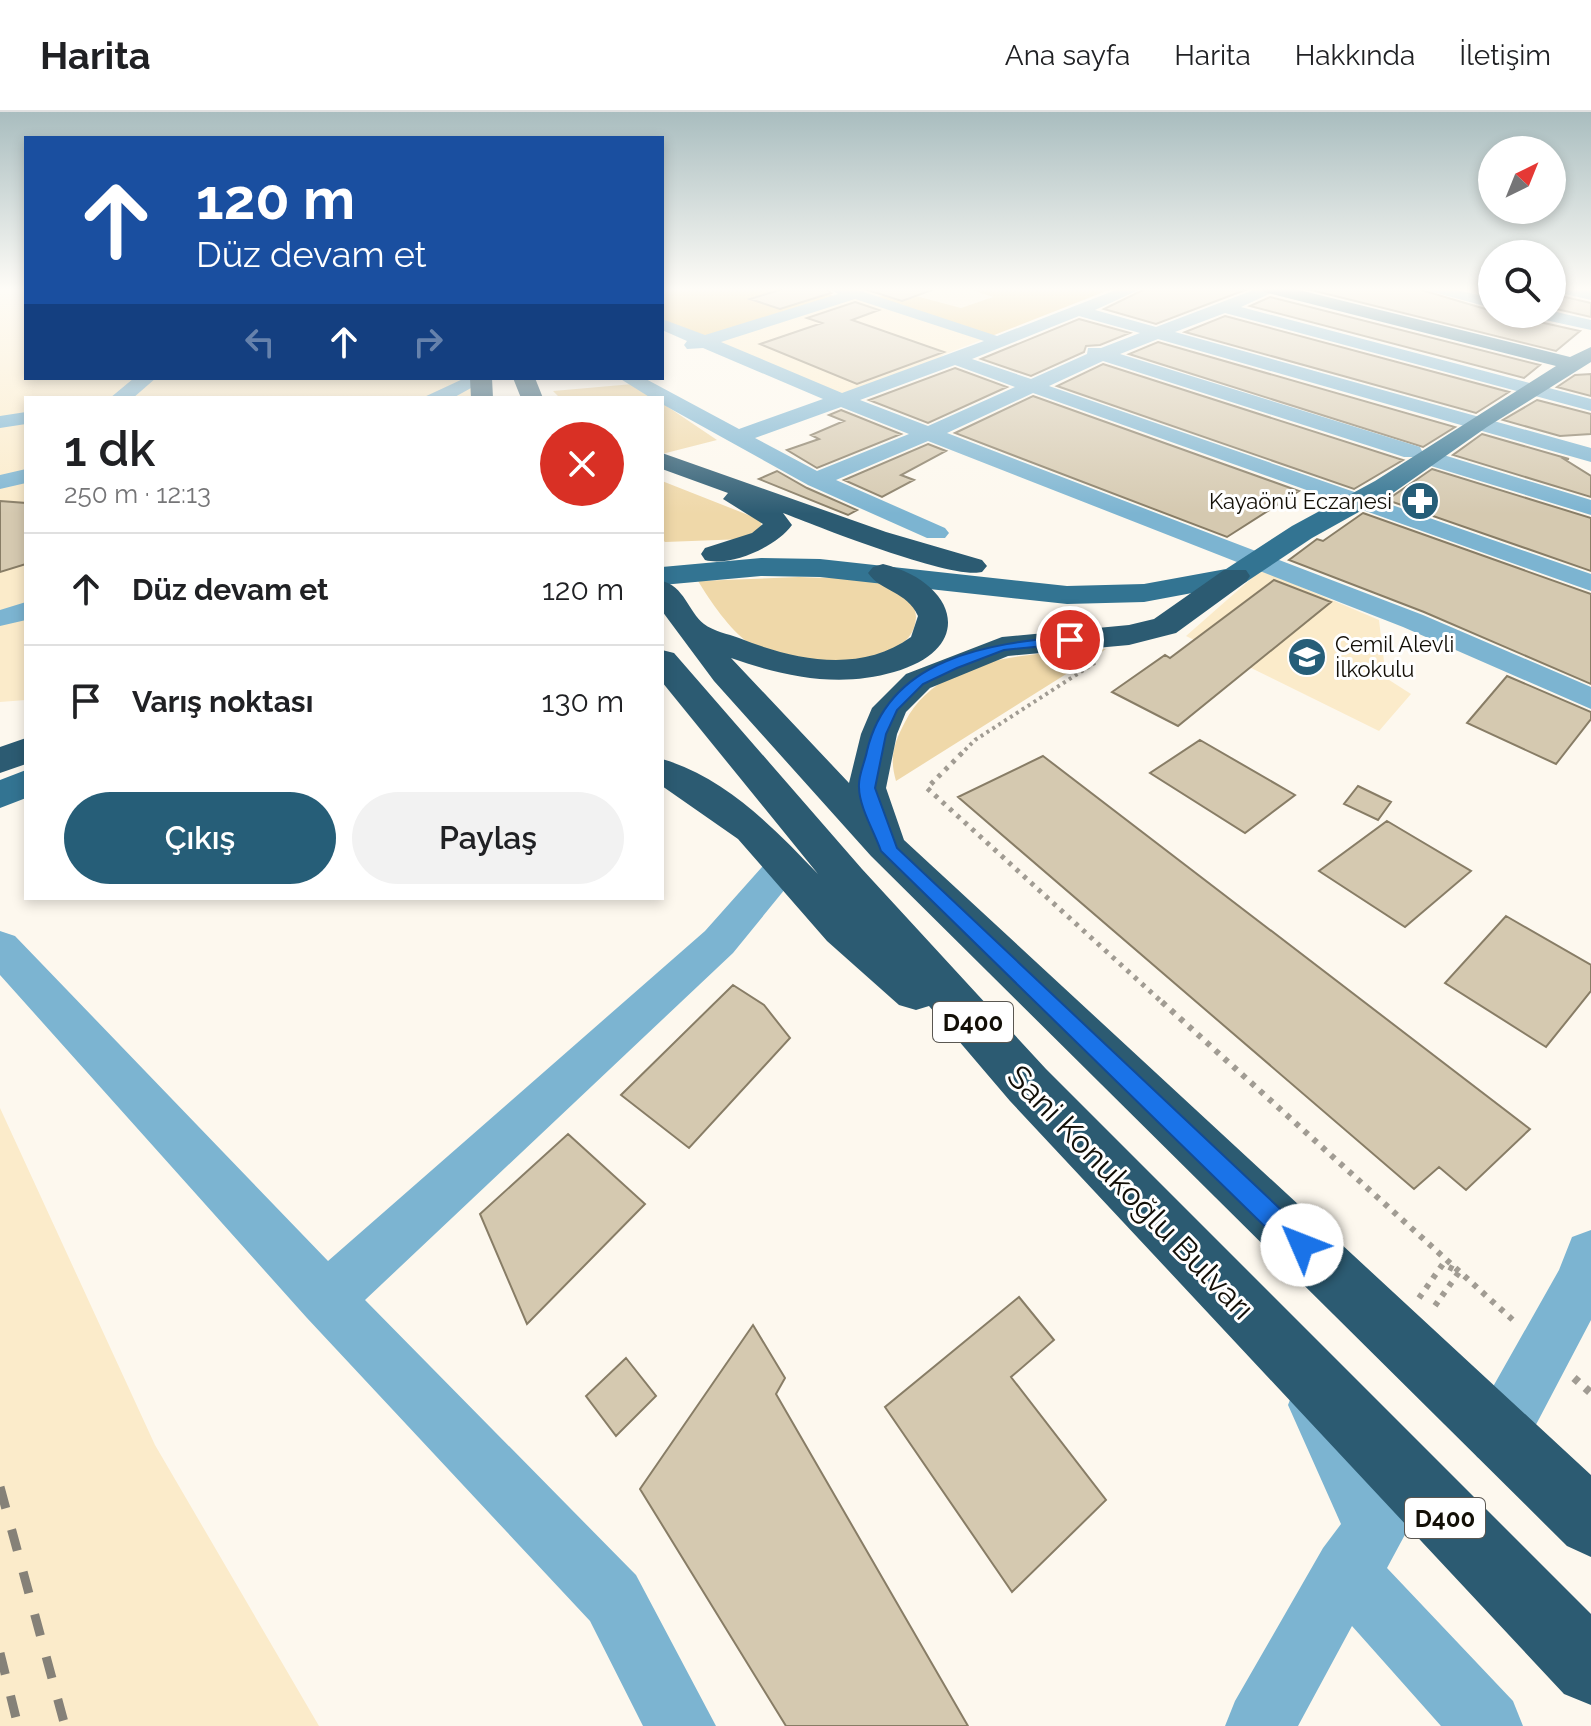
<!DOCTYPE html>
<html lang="tr">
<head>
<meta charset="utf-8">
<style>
  :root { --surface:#fff; --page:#f2f2f2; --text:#202124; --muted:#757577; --line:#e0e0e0; --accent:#265e78 }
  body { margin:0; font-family:Raleway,sans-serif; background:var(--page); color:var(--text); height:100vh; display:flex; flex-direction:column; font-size:30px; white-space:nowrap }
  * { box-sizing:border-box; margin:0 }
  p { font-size:26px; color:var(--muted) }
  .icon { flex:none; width:44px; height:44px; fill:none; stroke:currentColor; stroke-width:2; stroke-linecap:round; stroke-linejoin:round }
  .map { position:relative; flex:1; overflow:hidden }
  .drawer { position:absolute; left:24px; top:284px; width:640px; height:504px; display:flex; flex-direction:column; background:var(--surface); border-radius:0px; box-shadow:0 4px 12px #0003 }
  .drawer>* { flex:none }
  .guide { position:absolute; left:24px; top:24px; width:640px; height:244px; border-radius:0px; box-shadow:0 4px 12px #0003; background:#1a4fa0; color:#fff; overflow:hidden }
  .needle { width:52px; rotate:43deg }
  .fabs { position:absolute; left:1478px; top:24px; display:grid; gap:16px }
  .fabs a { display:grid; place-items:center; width:88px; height:88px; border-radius:50%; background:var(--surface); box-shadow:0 4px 12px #0003; font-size:40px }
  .pin { position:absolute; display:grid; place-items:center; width:68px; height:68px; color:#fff; margin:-34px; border:4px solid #fff; border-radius:50%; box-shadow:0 2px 8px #0007 }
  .me { position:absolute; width:88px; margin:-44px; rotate:314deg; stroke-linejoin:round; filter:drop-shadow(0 0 6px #0008) }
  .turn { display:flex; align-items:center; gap:28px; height:168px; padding:0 40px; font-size:36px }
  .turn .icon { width:104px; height:104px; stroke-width:2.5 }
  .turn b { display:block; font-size:56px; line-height:68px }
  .lanes { display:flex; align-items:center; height:76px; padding:0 40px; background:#0003; justify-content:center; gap:40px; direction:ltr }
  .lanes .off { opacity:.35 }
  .round { display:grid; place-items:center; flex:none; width:84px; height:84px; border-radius:42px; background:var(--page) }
  .summary { display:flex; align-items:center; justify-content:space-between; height:136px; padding:0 40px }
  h1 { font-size:48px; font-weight:600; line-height:60px }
  .primary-button { display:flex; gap:16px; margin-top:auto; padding:16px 40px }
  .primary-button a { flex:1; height:92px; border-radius:48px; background:var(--accent); color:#fff; font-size:32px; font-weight:600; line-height:92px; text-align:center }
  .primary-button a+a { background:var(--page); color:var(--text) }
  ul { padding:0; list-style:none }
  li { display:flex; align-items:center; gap:24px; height:112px; padding:0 40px; border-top:2px solid var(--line) }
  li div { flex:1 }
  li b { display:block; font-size:30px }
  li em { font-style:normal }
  header { display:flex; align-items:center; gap:48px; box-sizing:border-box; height:112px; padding:0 40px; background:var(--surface); border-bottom:2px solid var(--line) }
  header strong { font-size:38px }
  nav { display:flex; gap:44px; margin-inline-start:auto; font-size:28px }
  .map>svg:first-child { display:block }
  .built { fill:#fbebca }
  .green { fill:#efd8a9 }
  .forest { fill:#e6c57c }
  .building { fill:#d5c9b0; stroke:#887d66; stroke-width:2 }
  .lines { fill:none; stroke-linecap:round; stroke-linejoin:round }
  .path-far3 { stroke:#a19c93; stroke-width:4; stroke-dasharray:3 4; stroke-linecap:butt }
  .path-far2 { stroke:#a19c93; stroke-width:5; stroke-dasharray:4 6; stroke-linecap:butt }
  .path-far1 { stroke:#a19c93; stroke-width:6; stroke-dasharray:5 7; stroke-linecap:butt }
  .path { stroke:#a19c93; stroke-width:8; stroke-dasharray:6 9; stroke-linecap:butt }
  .minor { fill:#7cb4d1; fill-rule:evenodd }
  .major { fill:#337492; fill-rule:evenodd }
  .highway { fill:#2c5b72; fill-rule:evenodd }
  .rail { stroke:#858178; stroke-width:9; stroke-dasharray:22 22; stroke-linecap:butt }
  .route { fill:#1a73e8; stroke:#114b97; stroke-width:2 }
  .labels { text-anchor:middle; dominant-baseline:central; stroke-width:6; stroke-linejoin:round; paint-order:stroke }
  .far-poi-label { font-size:22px; fill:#130f07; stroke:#fff; text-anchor:end }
  .shield { fill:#fff; stroke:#5a5751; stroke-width:2 }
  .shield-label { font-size:24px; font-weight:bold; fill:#130f07 }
  .near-street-label { font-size:32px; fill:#130f07; stroke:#fff }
</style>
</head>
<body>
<header>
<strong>Harita</strong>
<nav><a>Ana sayfa</a><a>Harita</a><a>Hakkında</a><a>İletişim</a></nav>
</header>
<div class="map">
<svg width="1591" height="1614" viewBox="0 0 1591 1614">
  <rect width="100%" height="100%" fill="#fdf8ee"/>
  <path class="built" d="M0 176H26V266H473L478 286H26V588L0 590Z
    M836 176H978L973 177 994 185 961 196 948 194 989 225 943 243 938 251 842 285 703 230 853 181Z
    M1261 458 1379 508 1386 566 1411 582 1379 619 1186 524Z
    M0 996 155 1333 319 1614H0Z"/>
  <path class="green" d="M633 272 654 286H560L553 279Z
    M662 291 717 328 662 342Z
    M662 369 761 408 762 419 745 427 665 430 662 427Z
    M799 465C830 467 869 463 897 476 907 480 916 495 916 505 914 564 783 553 749 531 730 518 710 489 698 469Z
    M1106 537 896 669C889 645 894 631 905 610 941 540 1039 542 1106 537Z"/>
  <path class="forest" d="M662 176H821L817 178 834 184 840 181 825 176 855 182 703 230 662 212Z
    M978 176H1114L989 225 871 187 897 179 961 196 993 185 972 178Z"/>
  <path class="building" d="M786 176H825L831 181 780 197 750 187Z
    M861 176H931L932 178 902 189Z
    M1147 176H1234L1245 178 1156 212 1104 197Z
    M1303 176H1415L1492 199V202H1530L1535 209 1580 219 1556 239Z
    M1552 182 1591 191V205L1552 196Z
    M1270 185 1540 253 1524 266 1250 194Z
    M855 190 879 198 852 208 944 240 857 272 760 232 822 211 807 206Z
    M1225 204 1509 280 1476 301 1185 220Z
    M1079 207 1130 221 1100 233 1086 234 1084 240 1031 264 981 247Z
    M1158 230 1455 315 1423 335 1129 242Z
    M1103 252 1403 348 1354 377 1057 274Z
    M955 256 1007 275 928 311 869 288Z
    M1591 262V284L1557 275 1575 263Z
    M1033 284 1299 379 1227 425 955 321Z
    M1537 288 1591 302V322L1560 324 1503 308Z
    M841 298 901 322 817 356 787 338 819 327 811 323 844 309 829 303Z
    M1482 322 1569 347H1564L1591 364V385L1453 343Z
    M928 332 946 339 901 363 914 368 882 385 844 368Z
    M1432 357 1591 406V459L1387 388Z
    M777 359 807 376 857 398 848 403 759 367Z
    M0 389 26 391V452L0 460Z
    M1363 401 1591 482V572L1424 500 1289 448 1317 427 1323 429Z
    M1274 468 1331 490 1178 614 1112 580 1165 543 1170 546Z
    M1507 564 1591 600V607L1556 652 1467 611Z
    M1200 628 1295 683 1245 721 1150 661Z
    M1043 644 1530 1017 1466 1078 1439 1055 1414 1077 958 685Z
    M1358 674 1391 690 1378 708 1344 692Z
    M1387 709 1471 759 1405 815 1319 759Z
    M1506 804 1591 853V879L1546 935 1445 871Z
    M733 873 764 893 790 926 689 1036 621 983Z
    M568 1022 645 1092 527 1212 480 1102Z
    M1019 1185 1054 1228 1011 1265 1106 1388 1012 1480 885 1295Z
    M753 1213 785 1266 776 1282 968 1614H786L640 1377Z
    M626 1246 656 1284 616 1324 586 1284Z"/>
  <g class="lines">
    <path class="path-far3" d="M960 643 975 628 1096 550"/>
    <path class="path-far2" d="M962 641 927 676 1164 892"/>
    <path class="path-far1" d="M1162 890 1514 1209
      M1419 1186 1443 1152 1459 1160 1432 1198"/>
    <path class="path" d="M1574 1266 1591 1281"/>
    <path class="minor" d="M828 176H852L997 224 1121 176H1143L1095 198 1156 215 1259 176H1282L1241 195 1591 287V299L1225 201 1175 220 1591 336V350L1158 227 1120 242 1420 335 1423 341H1437L1591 388V403L1421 351 1418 345H1404L1103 249 1049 274 1591 462V479L1033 281 947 321 1423 503 1591 575V597L1403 515 928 329 836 368 945 416 949 421 945 426H927L808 373 662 292V286H651L619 266H644L739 317 823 287 703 236 687 237 684 233 687 229 662 218V207L705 223 838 182ZM855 187 984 229 842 281 721 230ZM1079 204 1140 221 1101 236H1088L1087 242 1031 267 972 247ZM955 253 1015 275 928 314 860 288ZM841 295 909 322 817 359 755 326Z
      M1418 176H1447L1492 186V196Z
      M1552 176 1591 178V188L1552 179Z
      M1552 199 1591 208V218L1536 206 1533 202H1552Z
      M134 266H156L133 286H110Z
      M465 266H489L453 286H422Z
      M26 300V312L0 316V304Z
      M26 357V371L0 377V363Z
      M26 490V508L0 514V498Z
      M784 741 797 745 803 755 733 841 365 1188 636 1463 716 1614H643L590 1509 307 1206 0 863V819L15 824 328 1149 705 819 771 745Z
      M1591 1118V1208L1519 1345 1498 1354 1477 1345 1468 1324 1477 1303 1559 1158 1572 1125Z
      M1317 1264 1338 1272 1408 1417 1387 1456 1513 1589 1523 1614H1441L1352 1514 1298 1614H1225L1235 1589 1323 1436 1341 1412 1288 1293 1296 1272Z"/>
    <path class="major" d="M1261 176H1291L1570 245 1591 235V250L1487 315 1393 381 1312 426 1246 470 1235 473 1144 490 1067 492 820 465 761 464 662 473V455L761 446 820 447 1067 474 1144 472 1226 457 1292 414 1375 369 1556 254 1264 180Z
      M26 658V686L0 696V668Z"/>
    <path class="highway" d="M470 266H492L493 286H471Z
      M513 266H535L543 286H521Z
      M662 341 886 420 982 448 987 454 982 460C952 468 819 415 783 401L792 413C776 435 731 455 705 448L701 442 705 436 752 421 763 412 723 387 728 381 662 357Z
      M883 452C956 470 978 536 894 560 840 576 784 565 731 546L849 671 861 622 872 596 906 562 1002 525 1129 513 1154 507 1224 458H1246L1250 464 1246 470 1176 521 1129 533 1008 544 930 576 906 600 897 622 886 676 904 728 1591 1363V1445L1567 1434 871 744 714 569 662 499V469C684 474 688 499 704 512 713 519 728 522 739 526 794 548 860 562 911 525L918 504C907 479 881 480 868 461L873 455Z
      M662 538 674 541 862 757 1046 957 1591 1502V1593L1564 1582 1010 989 929 894 916 898 899 893 827 829 738 727 662 674V647C725 665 774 716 818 762L662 570Z
      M26 626V652L0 661V635Z"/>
    <path class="rail" d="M0 1375 65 1614
      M0 1541 18 1614"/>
  </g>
  <linearGradient id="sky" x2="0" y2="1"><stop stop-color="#a9bdbf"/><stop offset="0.44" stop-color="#fefcf7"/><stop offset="1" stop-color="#fefcf7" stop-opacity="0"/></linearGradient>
  <rect width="1591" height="402" fill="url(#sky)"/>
  <path class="route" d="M1070 524 1075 525V531L1004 538 957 556 923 572 897 598 886 622 875 676 897 736 1310 1125 1313 1133 1310 1142 1302 1145 1293 1142 881 739C875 721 859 695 859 675 858 664 865 650 867 639 889 545 988 532 1070 524Z"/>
  <defs>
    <symbol id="pharmacy-disc" viewBox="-11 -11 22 22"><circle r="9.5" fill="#265e78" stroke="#fff"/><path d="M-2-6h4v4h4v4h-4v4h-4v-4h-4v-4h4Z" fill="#fff"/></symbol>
    <symbol id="school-disc" viewBox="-11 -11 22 22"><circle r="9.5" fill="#265e78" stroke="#fff"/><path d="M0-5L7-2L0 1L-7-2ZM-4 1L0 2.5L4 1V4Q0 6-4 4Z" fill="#fff"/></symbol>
  </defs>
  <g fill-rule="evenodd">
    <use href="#pharmacy-disc" x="1398" y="367" width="44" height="44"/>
    <use href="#school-disc" x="1285" y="523" width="44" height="44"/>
  </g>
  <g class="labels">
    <g class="far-poi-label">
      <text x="1392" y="389">Kayaönü Eczanesi</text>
      <text x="1335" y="532" text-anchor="start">Cemil Alevli<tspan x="1335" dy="25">İlkokulu</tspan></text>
    </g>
    <g class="shield">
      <rect x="933" y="890" width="80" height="40" rx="6"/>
      <rect x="1405" y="1386" width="80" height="40" rx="6"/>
    </g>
    <g class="shield-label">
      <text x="973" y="910">D400</text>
      <text x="1445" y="1406">D400</text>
    </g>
    <g class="near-street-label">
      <text transform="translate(1131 1080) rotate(46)">Sani Konukoğlu Bulvarı</text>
    </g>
  </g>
</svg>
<div class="fabs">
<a><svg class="needle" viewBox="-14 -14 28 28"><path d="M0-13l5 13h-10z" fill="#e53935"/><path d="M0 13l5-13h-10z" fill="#757577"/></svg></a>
<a><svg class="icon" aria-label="search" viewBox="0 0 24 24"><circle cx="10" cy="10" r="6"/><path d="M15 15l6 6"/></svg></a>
</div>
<div class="pin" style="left:1070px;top:528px;background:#d93025"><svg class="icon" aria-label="arrive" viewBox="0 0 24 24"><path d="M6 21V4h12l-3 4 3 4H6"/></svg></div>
<svg class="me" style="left:1302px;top:1133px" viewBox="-20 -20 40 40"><circle r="19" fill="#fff"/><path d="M0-13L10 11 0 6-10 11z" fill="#1a73e8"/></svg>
<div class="guide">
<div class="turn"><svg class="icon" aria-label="ahead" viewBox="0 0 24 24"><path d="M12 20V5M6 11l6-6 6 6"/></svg><div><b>120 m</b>Düz devam et</div></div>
<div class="lanes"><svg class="icon off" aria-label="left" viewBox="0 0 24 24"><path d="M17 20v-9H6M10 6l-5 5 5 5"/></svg><svg class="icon" aria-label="ahead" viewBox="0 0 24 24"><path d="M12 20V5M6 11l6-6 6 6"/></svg><svg class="icon off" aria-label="right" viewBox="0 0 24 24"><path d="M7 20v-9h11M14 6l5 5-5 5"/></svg></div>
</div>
<section class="drawer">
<div class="summary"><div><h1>1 dk</h1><p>250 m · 12:13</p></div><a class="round" style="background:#d93025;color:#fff"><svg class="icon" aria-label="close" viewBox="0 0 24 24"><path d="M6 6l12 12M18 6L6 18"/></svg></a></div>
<ul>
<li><svg class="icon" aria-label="ahead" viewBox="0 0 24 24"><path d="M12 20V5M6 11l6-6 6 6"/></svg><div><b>Düz devam et</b></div><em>120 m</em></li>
<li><svg class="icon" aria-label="arrive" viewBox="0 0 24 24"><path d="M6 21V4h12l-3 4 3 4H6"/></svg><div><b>Varış noktası</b></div><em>130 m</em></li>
</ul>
<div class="primary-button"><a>Çıkış</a><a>Paylaş</a></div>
</section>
</div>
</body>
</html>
